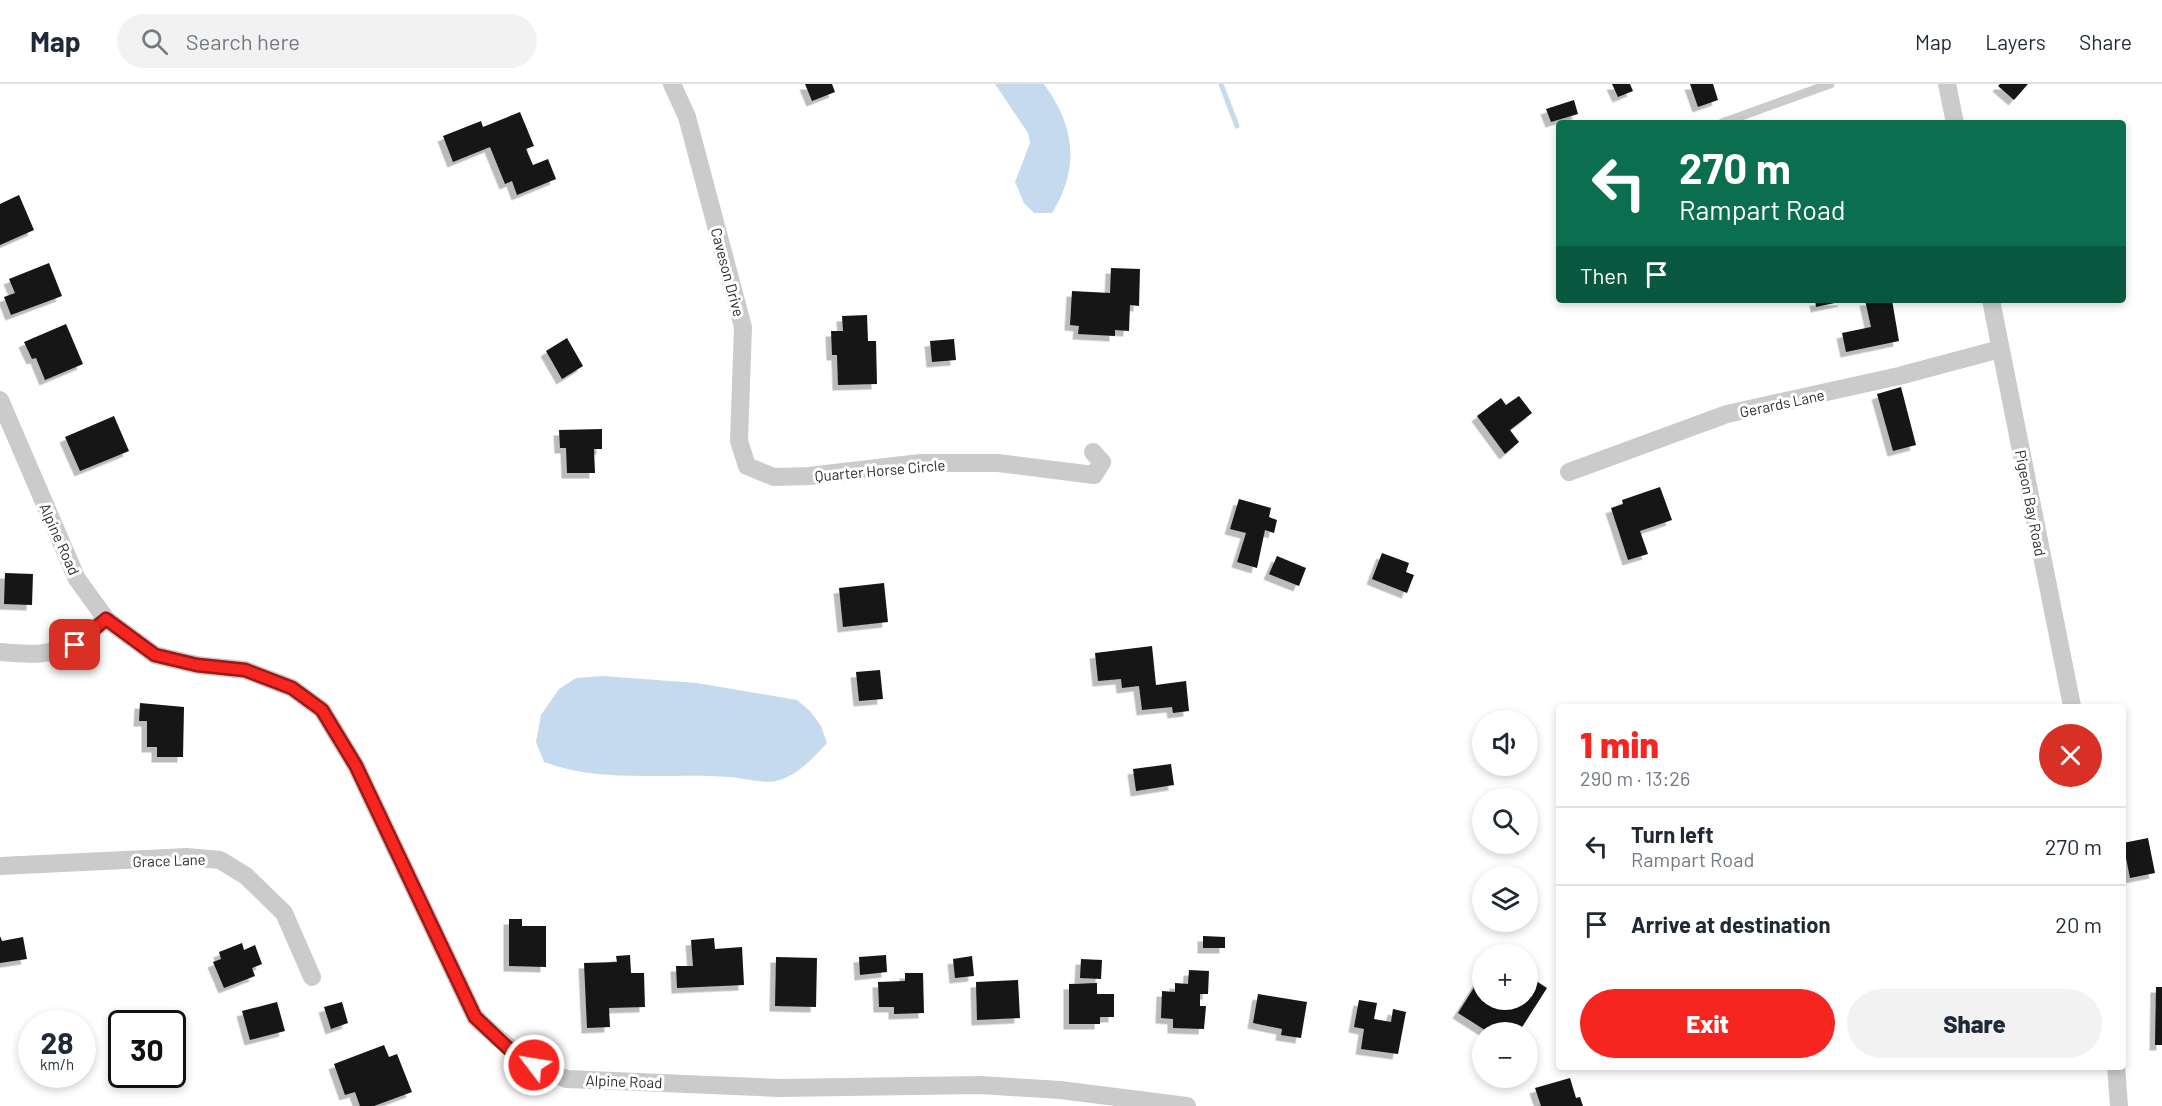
<!DOCTYPE html>
<html lang="en">
<head>
<meta charset="utf-8">
<style>
  :root { --surface:#fff; --page:#f2f2f3; --text:#1f2937; --muted:#747a83; --line:#e0e1e3; --accent:#f6251f }
  body { margin:0; font-family:Barlow,sans-serif; background:var(--page); color:var(--text); height:100vh; display:flex; flex-direction:column; font-size:22px; white-space:nowrap }
  * { box-sizing:border-box; margin:0 }
  p { font-size:20px; color:var(--muted) }
  .icon { flex:none; width:33px; height:33px; fill:none; stroke:currentColor; stroke-width:2; stroke-linecap:round; stroke-linejoin:round }
  .map { position:relative; flex:1; overflow:hidden }
  .panel { position:absolute; left:1556px; top:620px; width:570px; height:366px; display:flex; flex-direction:column; background:var(--surface); border-radius:6px; box-shadow:0 3px 9px #0003 }
  .panel>* { flex:none }
  .guide { position:absolute; left:1556px; top:36px; width:570px; height:183px; border-radius:6px; box-shadow:0 3px 9px #0003; background:#0b6e4f; color:#fff; overflow:hidden }
  .buttons { position:absolute; left:1472px; top:626px; display:grid; gap:12px }
  .buttons a { display:grid; place-items:center; width:66px; height:66px; border-radius:50%; background:var(--surface); box-shadow:0 3px 9px #0003; font-size:30px }
  .speed { position:absolute; left:18px; top:926px; display:flex; gap:12px; font-size:30px; font-weight:700; text-align:center }
  .speed>* { display:grid; place-content:center; width:78px; height:78px; border-radius:50%; background:var(--surface); box-shadow:0 3px 9px #0003; line-height:1 }
  .speed small { font-size:15px; font-weight:400 }
  .speed .limit { border:3px solid #111; border-radius:9px; background:#fff; color:#111 }
  .pin { position:absolute; display:grid; place-items:center; width:51px; height:51px; color:#fff; margin:-26px; border-radius:12px; box-shadow:0 3px 9px #0006 }
  .me { position:absolute; width:66px; margin:-33px; rotate:301deg; stroke-linejoin:round; filter:drop-shadow(0 0 4px #0008) }
  .turn { display:flex; align-items:center; gap:21px; height:126px; padding:0 24px; font-size:27px }
  .turn .icon { width:78px; height:78px; stroke-width:2.5 }
  .turn b { display:block; font-size:42px; line-height:51px }
  .then { display:flex; align-items:center; height:57px; padding:0 24px; background:#0003; gap:12px; font-size:22px }
  .round { display:grid; place-items:center; flex:none; width:63px; height:63px; border-radius:32px; background:var(--page) }
  .head { display:flex; align-items:center; justify-content:space-between; height:102px; padding:0 24px }
  h1 { font-size:36px; font-weight:800; line-height:45px; color:var(--accent) }
  .cta { display:flex; gap:12px; margin-top:auto; padding:12px 24px }
  .cta a { flex:1; height:69px; border-radius:36px; background:var(--accent); color:#fff; font-size:24px; font-weight:800; line-height:69px; text-align:center }
  .cta a+a { background:var(--page); color:var(--text) }
  ul { padding:0; list-style:none }
  li { display:flex; align-items:center; gap:18px; height:78px; padding:0 24px; border-top:2px solid var(--line) }
  li div { flex:1 }
  li b { display:block; font-size:22px }
  li em { font-style:normal }
  header { display:flex; align-items:center; gap:36px; box-sizing:border-box; height:84px; padding:0 30px; background:var(--surface); border-bottom:2px solid var(--line) }
  header strong { font-size:28px }
  nav { display:flex; gap:33px; margin-inline-start:auto; font-size:21px }
  .search { width:420px; height:54px; background:var(--page); display:flex; align-items:center; gap:15px; box-sizing:border-box; padding:0 21px; border-radius:33px; color:var(--muted); font-size:22px }
  .map>svg:first-child { display:block }
  .water { fill:#c5daef }
  .lines { fill:none; stroke-linecap:round; stroke-linejoin:round }
  .stream { stroke:#c5daef; stroke-width:5 }
  .building { fill:#151515; filter:url(#shadow) }
  .lane { stroke:#cbcbcb; stroke-width:9 }
  .street { stroke:#cbcbcb; stroke-width:18 }
  .route-casing { stroke:#a01814; stroke-width:15 }
  .route { stroke:#f6251f; stroke-width:10 }
  .labels { text-anchor:middle; dominant-baseline:central; stroke-width:6; stroke-linejoin:round; paint-order:stroke }
  .street-label { font-size:15px; fill:#2e2e2e; stroke:#fff }
</style>
</head>
<body>
<header>
<strong>Map</strong>
<div class="search"><svg class="icon" aria-label="search" viewBox="0 0 24 24"><circle cx="10" cy="10" r="6"/><path d="M15 15l6 6"/></svg>Search here</div>
<nav><a>Map</a><a>Layers</a><a>Share</a></nav>
</header>
<div class="map">
<svg width="2162" height="1022" viewBox="0 0 2162 1022">
  <defs>
    <filter id="shadow"><feDropShadow dx="-5.5" dy="5.5" stdDeviation="0" flood-color="#0004"/></filter>
  </defs>
  <rect width="100%" height="100%" fill="#fff"/>
  <path class="water" d="M995 0H1044C1075 42 1080 84 1052 129H1034L1024 119 1015 98 1030 59 1028 49Z
    M603 592 697 599 797 616 810 627 821 642 827 659C812 675 797 692 776 697 763 700 744 694 730 693 669 688 601 700 544 678L536 658 541 631 559 605 576 594Z"/>
  <g class="lines">
    <path class="stream" d="M1221 0 1237 42"/>
  </g>
  <path class="building" d="M805 0H832L835 8 812 17Z
    M1612 0H1630L1633 7 1618 13Z
    M1690 0H1713L1718 16 1698 23Z
    M2000 0H2028L2014 16 1998 2Z
    M1574 16 1578 30 1551 38 1546 25Z
    M520 28 534 62 526 65 533 81 548 75 556 95 517 111 512 97 505 100 490 63 453 78 443 52 481 37 483 43Z
    M19 111 34 146 0 161V120Z
    M49 179 62 212 11 231 4 213 15 209 9 195Z
    M1111 184 1140 185 1139 222 1130 221 1129 247 1115 246V252L1078 250 1079 242 1070 241 1072 207 1110 209Z
    M1815 216H1844V217L1816 223Z
    M1865 216H1892L1899 257 1846 268 1842 249 1871 243Z
    M867 231 868 257H876L877 300 838 301 837 271H832L831 247H843L842 232Z
    M66 240 83 280 45 296 36 274 32 275 24 258Z
    M567 254 583 282 562 295 546 267Z
    M954 255 956 276 932 278 930 257Z
    M1901 303 1916 361 1893 367 1877 310Z
    M1519 312 1532 329 1510 346 1519 358 1505 370 1477 332 1501 314 1506 321Z
    M114 332 129 367 80 387 65 353Z
    M602 345V365H594L595 389H567L566 364H560L559 346Z
    M1660 403 1672 436 1640 447 1648 470 1628 476 1611 424 1623 420 1622 416Z
    M1239 415 1271 424 1269 433 1277 436 1274 449 1265 446 1257 484 1237 478 1246 449 1230 445Z
    M1382 469 1409 479 1406 488 1414 491 1407 509 1372 495Z
    M1277 472 1306 484 1299 502 1269 490Z
    M5 489 33 490 32 521 4 520Z
    M884 499 888 538 843 543 839 504Z
    M1152 562 1156 601 1186 597 1189 627 1173 629 1172 623 1142 626 1139 602 1122 604 1121 595 1098 597 1095 569Z
    M880 586 883 615 859 617 856 588Z
    M140 619 184 623 183 673H157V663H147V637H139Z
    M1171 680 1174 701 1136 707 1133 685Z
    M2148 754 2155 789 2130 794 2123 759Z
    M509 835H522V842H546V883L509 882Z
    M0 852 2 857 23 853 27 875 0 879Z
    M1203 852 1225 853V864H1203Z
    M714 854 715 865 742 863 744 901 677 904 676 882H693L691 856Z
    M242 859 244 866 255 861 262 880 252 884 255 892 224 904 213 878 221 875 219 868Z
    M630 871 631 889H644L645 923 609 924 610 943 587 944 584 879 617 878 616 872Z
    M886 871 887 888 860 891 859 873Z
    M972 872 974 892 955 894 953 875Z
    M776 873 817 874 816 923 775 922Z
    M1081 875 1102 876 1101 895 1080 894Z
    M1189 886 1209 887 1208 910H1200V922H1206L1204 945 1173 944V935L1161 934 1162 907 1175 908V899L1188 900Z
    M905 889H923L924 929 894 930V923H879L878 898 905 897Z
    M1527 891 1547 904 1519 948H1488L1458 929 1480 894 1482 915H1527Z
    M1018 896 1020 934 977 936 976 898Z
    M1097 899V910H1114V933H1100V940H1069V900Z
    M2156 903H2162V961H2155Z
    M1258 910 1307 918 1301 954 1281 951 1282 945 1253 939Z
    M1359 916 1377 919 1374 935 1391 938 1393 925 1406 928 1398 970 1361 965 1364 945 1354 943Z
    M277 918 285 947 250 956 242 927Z
    M342 918 348 939 331 945 324 923Z
    M384 961 389 973 397 970 412 1008 374 1022H360L355 1008 345 1011 334 980Z
    M1570 994 1576 1014 1580 1013 1583 1022H1541L1535 1004Z"/>
  <g class="lines">
    <path class="lane" d="M1722 39 1830 0"/>
    <path class="street" d="M672 0 687 33 743 243 739 357 747 382 774 393 809 392 920 379H998L1094 391 1102 378 1093 368
      M1947 0 1955 39
      M1991 216 2072 622
      M0 316 77 495 106 535 155 571 197 581 245 586 292 604 322 626 356 682 475 933C507 964 525 976 566 995L779 1004 980 1001 1060 1006 1187 1022
      M1569 388 1727 330 1899 292 2000 265
      M0 568C54 573 65 569 106 535
      M0 782 187 773 220 776 246 792 284 829 312 893
      M2116 982 2119 1022"/>
  </g>
  <g class="lines">
    <defs>
      <path id="route" d="M75 561 106 535 155 571 197 581 245 586 292 604 322 626 356 682 475 933 509 965 534 981"/>
    </defs>
    <use href="#route" class="route-casing"/>
    <use href="#route" class="route"/>
  </g>
  <g class="labels">
    <g class="street-label">
      <text transform="translate(728 188) rotate(75)">Caveson Drive</text>
      <text transform="translate(1782 319) rotate(-12)">Gerards Lane</text>
      <text transform="translate(880 386) rotate(-5)">Quarter Horse Circle</text>
      <text transform="translate(2031 419) rotate(79)">Pigeon Bay Road</text>
      <text transform="translate(60 455) rotate(66)">Alpine Road</text>
      <text transform="translate(169 776) rotate(-2)">Grace Lane</text>
      <text transform="translate(624 997) rotate(2)">Alpine Road</text>
    </g>
  </g>
</svg>
<div class="buttons">
<a><svg class="icon" aria-label="sound" viewBox="0 0 24 24"><path d="M4 9h4l5-4v14l-5-4H4zM17 9q2 3 0 6"/></svg></a>
<a><svg class="icon" aria-label="search" viewBox="0 0 24 24"><circle cx="10" cy="10" r="6"/><path d="M15 15l6 6"/></svg></a>
<a><svg class="icon" aria-label="layers" viewBox="0 0 24 24"><path d="M12 4l9 5-9 5-9-5zM3 14l9 5 9-5"/></svg></a>
<a>+</a>
<a>−</a>
</div>
<div class="speed"><div>28<small>km/h</small></div><div class="limit">30</div></div>
<div class="pin" style="left:75px;top:561px;background:#d93025"><svg class="icon" aria-label="arrive" viewBox="0 0 24 24"><path d="M6 21V4h12l-3 4 3 4H6"/></svg></div>
<svg class="me" style="left:534px;top:981px" viewBox="-20 -20 40 40"><circle r="17" fill="#f6251f" stroke="#fff" stroke-width="3"/><path d="M0-11L8 9 0 5-8 9z" fill="#fff"/></svg>
<div class="guide">
<div class="turn"><svg class="icon" aria-label="left" viewBox="0 0 24 24"><path d="M17 20v-9H6M10 6l-5 5 5 5"/></svg><div><b>270 m</b>Rampart Road</div></div>
<div class="then">Then<svg class="icon" aria-label="arrive" viewBox="0 0 24 24"><path d="M6 21V4h12l-3 4 3 4H6"/></svg></div>
</div>
<section class="panel">
<div class="head"><div><h1>1 min</h1><p>290 m · 13:26</p></div><a class="round" style="background:#d93025;color:#fff"><svg class="icon" aria-label="close" viewBox="0 0 24 24"><path d="M6 6l12 12M18 6L6 18"/></svg></a></div>
<ul>
<li><svg class="icon" aria-label="left" viewBox="0 0 24 24"><path d="M17 20v-9H6M10 6l-5 5 5 5"/></svg><div><b>Turn left</b><p>Rampart Road</p></div><em>270 m</em></li>
<li><svg class="icon" aria-label="arrive" viewBox="0 0 24 24"><path d="M6 21V4h12l-3 4 3 4H6"/></svg><div><b>Arrive at destination</b></div><em>20 m</em></li>
</ul>
<div class="cta"><a>Exit</a><a>Share</a></div>
</section>
</div>
</body>
</html>
